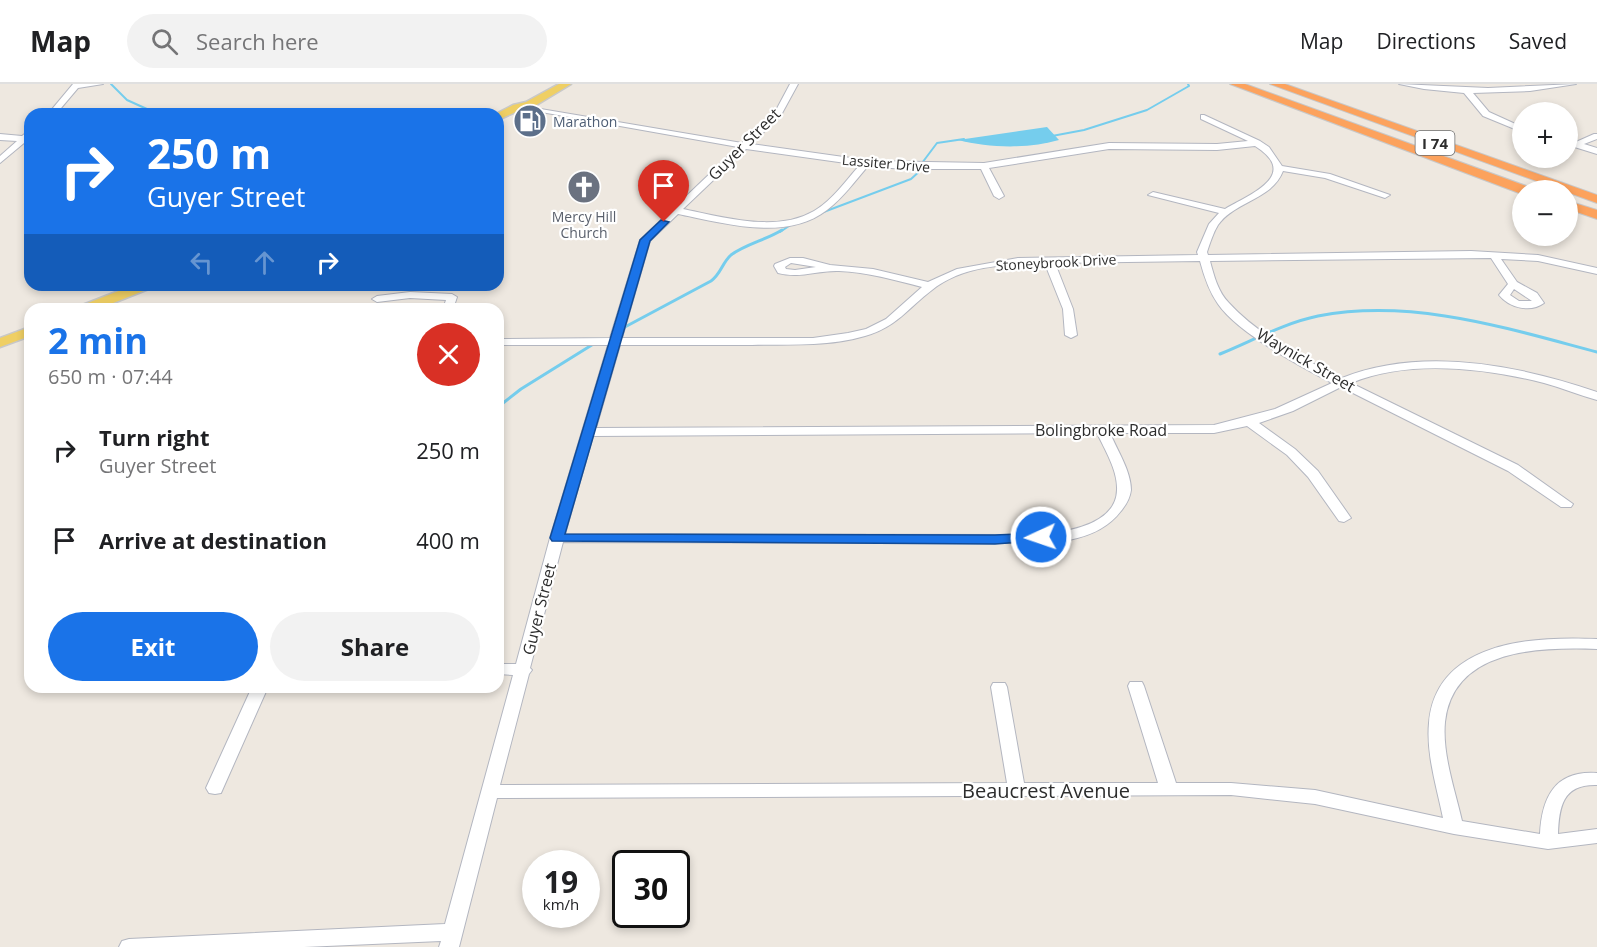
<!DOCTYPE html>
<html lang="en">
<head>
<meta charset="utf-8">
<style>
  :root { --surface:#fff; --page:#f2f2f2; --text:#202124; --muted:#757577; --line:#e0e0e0; --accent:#1a73e8 }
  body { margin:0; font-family:"Open Sans",sans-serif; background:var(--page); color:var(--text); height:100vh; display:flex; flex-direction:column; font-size:22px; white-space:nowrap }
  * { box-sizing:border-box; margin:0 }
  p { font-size:20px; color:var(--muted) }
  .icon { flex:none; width:33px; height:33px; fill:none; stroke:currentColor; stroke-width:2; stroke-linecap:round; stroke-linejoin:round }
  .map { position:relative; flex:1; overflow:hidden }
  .drawer { position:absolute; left:24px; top:219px; width:480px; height:390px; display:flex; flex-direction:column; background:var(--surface); border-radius:18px; box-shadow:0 3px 9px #0003 }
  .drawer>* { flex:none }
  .banner { position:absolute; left:24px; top:24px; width:480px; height:183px; border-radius:18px; box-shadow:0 3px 9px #0003; background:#1a73e8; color:#fff; overflow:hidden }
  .buttons { position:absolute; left:1512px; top:18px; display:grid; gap:12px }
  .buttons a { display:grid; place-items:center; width:66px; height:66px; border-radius:50%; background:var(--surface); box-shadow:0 3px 9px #0003; font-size:30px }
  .speed { position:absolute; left:522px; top:766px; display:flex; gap:12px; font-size:30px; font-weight:700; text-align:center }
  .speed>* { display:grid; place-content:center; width:78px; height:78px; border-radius:50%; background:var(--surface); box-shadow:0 3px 9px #0003; line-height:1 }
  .speed small { font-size:15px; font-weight:400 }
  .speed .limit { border:3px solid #111; border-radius:9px; background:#fff; color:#111 }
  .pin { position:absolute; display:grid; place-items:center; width:51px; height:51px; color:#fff; margin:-62px -26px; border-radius:50% 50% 50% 0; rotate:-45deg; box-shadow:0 0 6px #0007 }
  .pin .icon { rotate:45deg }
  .me { position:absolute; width:66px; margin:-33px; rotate:267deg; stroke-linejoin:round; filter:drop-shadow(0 0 4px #0008) }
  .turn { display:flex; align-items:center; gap:21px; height:126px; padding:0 24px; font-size:27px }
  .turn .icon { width:78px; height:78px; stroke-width:2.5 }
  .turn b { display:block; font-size:42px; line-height:51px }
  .lanes { display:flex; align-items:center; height:57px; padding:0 24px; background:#0003; justify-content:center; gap:30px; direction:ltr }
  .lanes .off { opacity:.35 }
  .round { display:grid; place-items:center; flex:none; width:63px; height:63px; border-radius:32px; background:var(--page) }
  .overview { display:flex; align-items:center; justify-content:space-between; height:102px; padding:0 24px }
  h1 { font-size:36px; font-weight:700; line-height:45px; color:var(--accent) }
  .primary-button { display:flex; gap:12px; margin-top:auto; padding:12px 24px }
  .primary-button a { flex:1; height:69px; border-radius:36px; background:var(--accent); color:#fff; font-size:24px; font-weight:700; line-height:69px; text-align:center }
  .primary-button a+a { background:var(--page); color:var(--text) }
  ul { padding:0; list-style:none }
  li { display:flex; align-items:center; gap:18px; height:90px; padding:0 24px }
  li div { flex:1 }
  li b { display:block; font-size:22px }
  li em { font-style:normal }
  header { display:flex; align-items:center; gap:36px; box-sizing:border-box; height:84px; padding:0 30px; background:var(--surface); border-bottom:2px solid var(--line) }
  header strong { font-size:28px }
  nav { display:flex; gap:33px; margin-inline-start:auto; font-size:21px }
  .search { width:420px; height:54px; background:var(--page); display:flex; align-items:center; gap:15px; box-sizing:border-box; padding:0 21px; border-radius:33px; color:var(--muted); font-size:22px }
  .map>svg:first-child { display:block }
  .water { fill:#75cded }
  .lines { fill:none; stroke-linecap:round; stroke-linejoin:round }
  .stream-far1 { stroke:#75cded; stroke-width:2 }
  .stream { stroke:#75cded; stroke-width:3 }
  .minor-casing { stroke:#b3b6c0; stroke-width:2 }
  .major-casing { stroke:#c8c8c8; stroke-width:3 }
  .highway-casing { stroke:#c8c8c8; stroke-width:2 }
  .minor { fill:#fff; fill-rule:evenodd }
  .major { fill:#efcf64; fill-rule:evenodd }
  .highway { fill:#fca25d; fill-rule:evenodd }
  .route { fill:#1a73e8; stroke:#114b97; stroke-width:1.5 }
  .labels { text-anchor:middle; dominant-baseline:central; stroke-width:4.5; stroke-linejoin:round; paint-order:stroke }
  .far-service-label { font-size:14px; fill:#4e5e75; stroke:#fff; text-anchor:start }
  .far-street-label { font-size:14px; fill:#2d2d2d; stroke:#fff }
  .far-worship-label { font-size:14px; fill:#5b616d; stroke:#fff }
  .shield { fill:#fff; stroke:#6c6c6c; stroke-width:1.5 }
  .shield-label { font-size:15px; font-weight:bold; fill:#2d2d2d }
  .street-label { font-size:16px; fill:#2d2d2d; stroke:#fff }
  .near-street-label { font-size:20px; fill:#2d2d2d; stroke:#fff }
</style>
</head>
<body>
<header>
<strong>Map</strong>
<div class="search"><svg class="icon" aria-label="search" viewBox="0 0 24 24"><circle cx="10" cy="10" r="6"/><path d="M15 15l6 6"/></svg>Search here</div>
<nav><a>Map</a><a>Directions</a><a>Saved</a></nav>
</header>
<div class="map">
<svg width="1597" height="863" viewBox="0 0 1597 863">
  <rect width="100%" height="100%" fill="#eee8e0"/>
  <path class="water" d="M1047 43 1059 56C1028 65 989 64 958 56Z"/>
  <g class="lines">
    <path class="stream-far1" d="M111 0 127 16 158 30
      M1052 52 1084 46 1147 26 1189 2 1188 0
      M922 79 937 59 964 55
      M821 129 911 95 921 86
      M780 148 792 140"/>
    <path class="stream" d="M623 244 711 197C721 190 722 179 731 171 746 160 766 156 782 146
      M1220 270C1252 257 1284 239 1318 232 1413 214 1506 244 1597 268
      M498 323 521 305 595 259"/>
    <defs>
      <path id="minor" d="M73 0H103L78 4 56 30H48Z
        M790 0H798L780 33 751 60 872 77 984 79 1109 59 1217 60 1248 57 1201 35V31H1204L1260 57 1269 63 1282 82 1330 90 1390 111 1385 114 1325 94 1283 87C1272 116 1235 117 1218 141 1213 149 1210 159 1207 168L1208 171 1471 167 1538 171 1597 184V190L1538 177 1501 175 1517 198 1537 209 1544 219C1531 229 1509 224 1499 211L1508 200 1491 174 1210 177C1214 192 1218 208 1229 219 1257 250 1305 276 1342 294 1422 262 1518 281 1597 308V316C1579 311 1562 304 1544 299 1484 284 1409 275 1351 299L1518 381 1573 420 1571 423H1561L1508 387 1341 303 1293 327 1259 339 1295 365 1318 387 1351 434 1344 438 1339 437 1308 393 1287 371 1247 342 1214 349H1110C1117 366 1131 387 1131 406 1130 414 1126 421 1121 427 1093 464 1037 459 995 459L563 458 530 584 532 586 529 590 500 701 1007 699 991 603 993 599H1005L1007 603 1024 699H1158L1128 602 1130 598H1142L1144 602 1176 699H1231L1315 706 1443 734C1437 704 1426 670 1429 639 1436 557 1533 552 1597 555V565C1540 563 1453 564 1445 638 1442 670 1455 706 1462 737L1540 750C1542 713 1555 686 1597 689V701C1563 700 1559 722 1558 750L1597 745V759L1548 765 1454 750 1315 720 1231 711 497 714 459 863H439L441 857 304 863H119L122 857 129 855 445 840 513 591 498 590V580H516L550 454 608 261H498V255L610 254 640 156 738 63 513 23 517 21 742 59 774 30ZM1255 62C1301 91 1250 110 1225 125L1153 108 1148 111 1219 129 1209 140 1197 168 1198 171 1018 174 957 185 928 198 873 185 830 181 803 174H790L775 180 774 182 778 189C800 195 818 186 839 187 867 188 895 196 922 203L886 235 866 245 848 249 813 254H622L650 157 678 130C723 139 786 158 827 126 843 114 855 97 868 82L903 85H981L994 112 999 115 1004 112 989 84 1109 65 1217 66ZM746 65 860 81C846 96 833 116 814 127 776 149 723 133 683 125ZM1200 177C1204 192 1209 207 1218 220 1237 248 1301 283 1332 299L1275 325 1214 341 596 344 620 261C664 261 708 261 752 261 790 260 828 263 865 252 897 243 908 224 932 206 963 181 1007 180 1045 180L1063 225 1065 251 1071 254 1077 251 1073 225 1055 179ZM791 179 816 183 795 186 786 185 785 183ZM1514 205 1532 217H1519L1510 211ZM1097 349C1105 366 1118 387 1117 406 1116 445 1054 450 1026 451L565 450 593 352Z
        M1399 0 1488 4 1576 0 1530 7 1473 9 1489 28 1522 43V48L1483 32 1464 9 1424 5Z
        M27 48H30V54L0 79V72L17 57 0 56V50L22 52Z
        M1594 50H1597V55L1584 60 1597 64V70L1568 61V56L1576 58Z
        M410 208 452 210 457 213 453 225H443L446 216 410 214 377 218 372 215 377 212Z
        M252 603H268L221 709 215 710 209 709 206 704Z"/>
      <path id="major" d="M559 0H571L533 23 520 26 498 36V30H496L513 21 526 18Z
        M134 201H153L151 204 98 225H78L80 222Z
        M30 243V252L0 263V254Z"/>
      <path id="highway" d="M1230 0H1245L1529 103 1531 106 1519 109Z
        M1270 0H1285L1597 111V119Z
        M1568 117 1597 126V135L1568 125Z"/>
    </defs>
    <use href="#minor" class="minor-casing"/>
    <use href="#major" class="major-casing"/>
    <use href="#highway" class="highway-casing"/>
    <use href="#minor" class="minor"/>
    <use href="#major" class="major"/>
    <use href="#highway" class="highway"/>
  </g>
  <path class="route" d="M661 136 669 138 650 157 565 450 995 451 1041 449 1046 450 1048 453 1046 456 995 460 552 457 550 454 640 156Z"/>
  <defs>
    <symbol id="fuel-disc" viewBox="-11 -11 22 22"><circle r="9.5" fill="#5c6f8a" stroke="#fff"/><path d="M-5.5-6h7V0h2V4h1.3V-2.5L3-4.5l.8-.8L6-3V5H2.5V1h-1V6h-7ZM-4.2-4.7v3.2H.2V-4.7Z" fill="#fff"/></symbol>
    <symbol id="church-disc" viewBox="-11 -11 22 22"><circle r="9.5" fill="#6b7280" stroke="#fff"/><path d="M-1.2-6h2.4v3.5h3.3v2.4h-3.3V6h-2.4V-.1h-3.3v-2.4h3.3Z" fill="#fff"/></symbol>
  </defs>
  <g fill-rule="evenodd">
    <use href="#fuel-disc" x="511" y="18" width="38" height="38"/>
    <use href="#church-disc" x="565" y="84" width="38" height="38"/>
  </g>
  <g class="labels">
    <g class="far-service-label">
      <text x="553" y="37">Marathon</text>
    </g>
    <g class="far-street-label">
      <text transform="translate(886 79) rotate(5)">Lassiter Drive</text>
      <text transform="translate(1056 178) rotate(-3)">Stoneybrook Drive</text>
    </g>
    <g class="far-worship-label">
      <text x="584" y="132">Mercy Hill<tspan x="584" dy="16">Church</tspan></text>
    </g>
    <rect class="shield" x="1415.5" y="47" width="39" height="24" rx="4.5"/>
    <g class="shield-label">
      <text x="1435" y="59">I 74</text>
    </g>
    <g class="street-label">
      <text transform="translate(744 60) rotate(-45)">Guyer Street</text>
      <text transform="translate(1306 276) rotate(30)">Waynick Street</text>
      <text x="1101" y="346">Bolingbroke Road</text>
      <text transform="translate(539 525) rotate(-76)">Guyer Street</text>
    </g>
    <g class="near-street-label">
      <text x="1046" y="706">Beaucrest Avenue</text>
    </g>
  </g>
</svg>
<div class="buttons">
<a>+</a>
<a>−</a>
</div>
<div class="speed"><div>19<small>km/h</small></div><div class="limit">30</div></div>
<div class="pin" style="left:664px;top:138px;background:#d93025"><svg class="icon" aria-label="arrive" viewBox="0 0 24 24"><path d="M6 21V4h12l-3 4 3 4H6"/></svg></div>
<svg class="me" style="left:1041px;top:453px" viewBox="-20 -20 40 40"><circle r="17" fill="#1a73e8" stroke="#fff" stroke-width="3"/><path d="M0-11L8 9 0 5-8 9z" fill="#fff"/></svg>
<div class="banner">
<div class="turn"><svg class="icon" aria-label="right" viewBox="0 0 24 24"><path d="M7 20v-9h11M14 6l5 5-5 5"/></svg><div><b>250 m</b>Guyer Street</div></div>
<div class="lanes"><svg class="icon off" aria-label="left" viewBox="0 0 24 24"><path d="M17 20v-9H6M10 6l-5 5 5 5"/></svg><svg class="icon off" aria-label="ahead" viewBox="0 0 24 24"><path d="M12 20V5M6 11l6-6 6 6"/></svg><svg class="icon" aria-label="right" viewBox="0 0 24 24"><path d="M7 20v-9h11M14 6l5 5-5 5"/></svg></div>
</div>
<section class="drawer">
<div class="overview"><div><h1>2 min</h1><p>650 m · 07:44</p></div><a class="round" style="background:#d93025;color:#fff"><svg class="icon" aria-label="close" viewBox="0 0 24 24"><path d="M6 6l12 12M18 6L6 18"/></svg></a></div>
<ul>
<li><svg class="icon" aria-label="right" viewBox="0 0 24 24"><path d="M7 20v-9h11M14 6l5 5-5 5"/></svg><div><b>Turn right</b><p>Guyer Street</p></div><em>250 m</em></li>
<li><svg class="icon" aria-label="arrive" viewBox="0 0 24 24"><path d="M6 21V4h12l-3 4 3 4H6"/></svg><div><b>Arrive at destination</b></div><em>400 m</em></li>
</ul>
<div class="primary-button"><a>Exit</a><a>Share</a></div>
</section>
</div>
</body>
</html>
